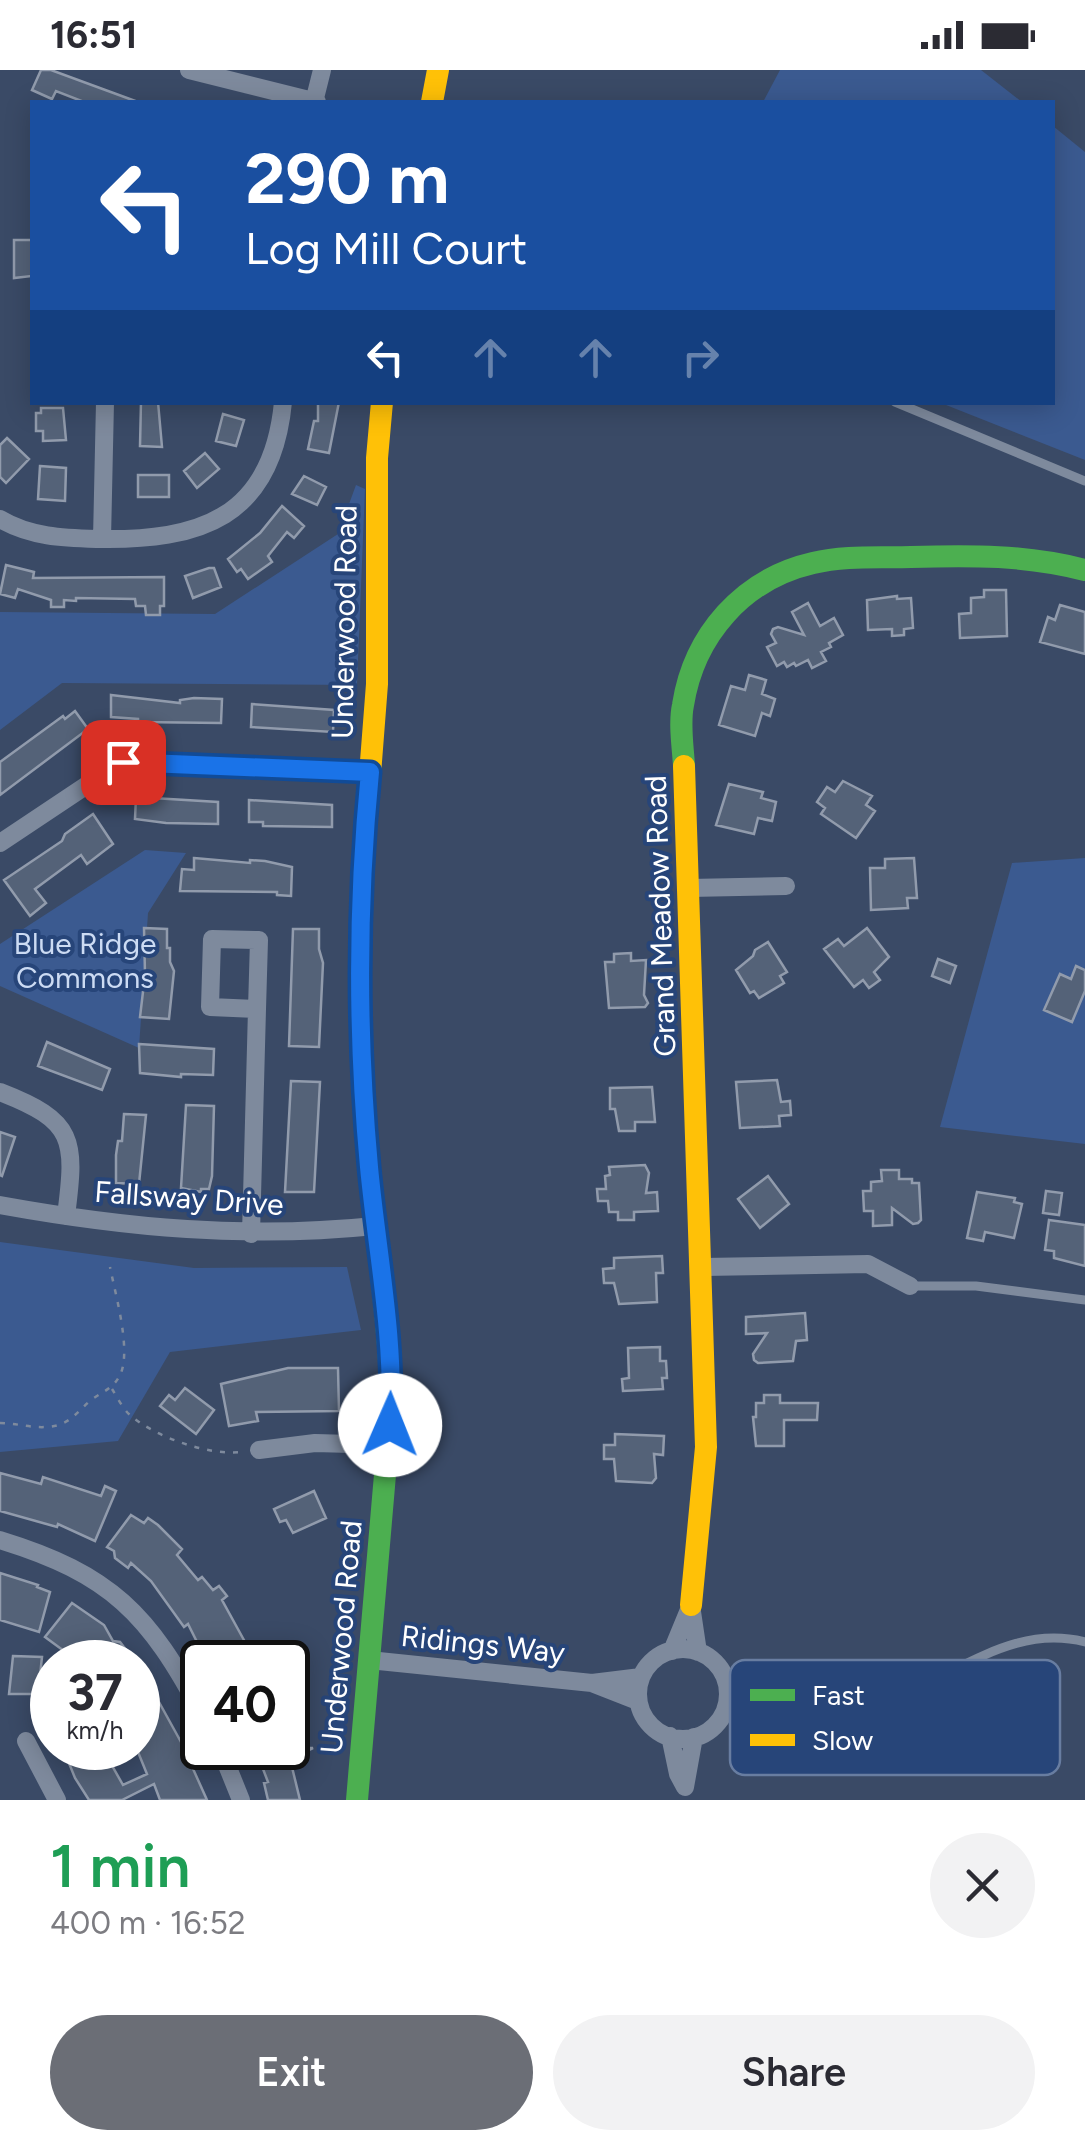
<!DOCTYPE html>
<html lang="en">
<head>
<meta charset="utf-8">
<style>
  :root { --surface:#fff; --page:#f2f2f3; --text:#2b2b33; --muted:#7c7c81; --accent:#6b6e76 }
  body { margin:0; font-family:Figtree,sans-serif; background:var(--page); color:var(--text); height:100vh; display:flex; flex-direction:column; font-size:38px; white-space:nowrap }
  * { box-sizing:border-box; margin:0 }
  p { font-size:32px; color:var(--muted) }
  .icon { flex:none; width:55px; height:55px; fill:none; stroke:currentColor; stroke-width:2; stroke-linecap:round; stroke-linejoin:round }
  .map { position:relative; height:1730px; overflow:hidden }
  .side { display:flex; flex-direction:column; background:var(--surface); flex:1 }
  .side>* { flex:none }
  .banner { position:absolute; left:30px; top:30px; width:1025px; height:305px; border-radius:0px; box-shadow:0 5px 25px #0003; background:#1a4fa0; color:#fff; overflow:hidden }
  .speed { position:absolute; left:30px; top:1570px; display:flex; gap:20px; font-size:50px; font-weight:700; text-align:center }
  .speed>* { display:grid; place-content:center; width:130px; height:130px; border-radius:50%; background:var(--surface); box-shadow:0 5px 25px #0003; line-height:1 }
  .speed small { font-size:25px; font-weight:400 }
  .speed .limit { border:5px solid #111; border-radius:15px; background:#fff; color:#111 }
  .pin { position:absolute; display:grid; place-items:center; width:85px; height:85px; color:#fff; margin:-42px; border-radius:20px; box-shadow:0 5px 15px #0006 }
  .me { position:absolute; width:110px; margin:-55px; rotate:1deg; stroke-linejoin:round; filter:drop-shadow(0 0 8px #0008) }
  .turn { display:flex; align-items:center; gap:35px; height:210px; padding:0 50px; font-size:45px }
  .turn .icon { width:130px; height:130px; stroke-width:2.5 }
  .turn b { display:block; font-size:70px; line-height:85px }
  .lanes { display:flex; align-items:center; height:95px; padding:0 50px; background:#0003; justify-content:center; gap:50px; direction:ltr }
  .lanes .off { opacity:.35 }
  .round { display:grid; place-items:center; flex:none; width:105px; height:105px; border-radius:52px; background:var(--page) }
  .overview { display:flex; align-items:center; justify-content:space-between; height:170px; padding:0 50px }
  h1 { font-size:60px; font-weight:600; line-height:75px; color:#1e9e55 }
  .cta { display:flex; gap:20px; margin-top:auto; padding:20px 50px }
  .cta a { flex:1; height:115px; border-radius:60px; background:var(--accent); color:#fff; font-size:40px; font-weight:600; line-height:115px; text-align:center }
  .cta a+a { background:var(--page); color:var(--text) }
  .status { display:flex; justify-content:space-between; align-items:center; height:70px; padding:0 50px; background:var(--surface); direction:ltr }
  .status svg { height:28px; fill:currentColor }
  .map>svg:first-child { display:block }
  .green { fill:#3b5a90 }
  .building { fill:#546278; stroke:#919bac; stroke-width:2.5 }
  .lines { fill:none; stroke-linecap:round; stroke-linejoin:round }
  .path { stroke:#7e8a9d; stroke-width:2.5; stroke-dasharray:5 8; stroke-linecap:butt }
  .lane { stroke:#7e8a9d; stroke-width:9 }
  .street { stroke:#7e8a9d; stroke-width:18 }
  .fast { stroke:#4caf50; stroke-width:22 }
  .slow { stroke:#ffc107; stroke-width:22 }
  .route-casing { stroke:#114b97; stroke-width:25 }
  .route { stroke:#1a73e8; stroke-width:18 }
  .labels { text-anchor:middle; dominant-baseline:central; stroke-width:8; stroke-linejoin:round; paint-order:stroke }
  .street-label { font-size:30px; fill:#fff; stroke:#274579 }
  .park-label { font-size:30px; fill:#ccdbf3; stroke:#274579 }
  .key { fill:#274579; stroke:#687da1; stroke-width:2.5 }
  .key-label { font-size:28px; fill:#fff }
</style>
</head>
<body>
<div class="status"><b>16:51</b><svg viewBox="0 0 49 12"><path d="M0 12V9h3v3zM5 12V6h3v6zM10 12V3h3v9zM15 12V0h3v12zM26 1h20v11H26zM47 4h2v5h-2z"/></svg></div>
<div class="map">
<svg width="1085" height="1730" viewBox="0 0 1085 1730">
  <rect width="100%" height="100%" fill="#3a4a66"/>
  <path class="green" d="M780 0H981L1022 32H763Z
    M1053 56 1085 82V390L941 333 1052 332Z
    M356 415 365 419 357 615 62 613 0 660V542L215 544 338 464Z
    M145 780 186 783 148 843 139 978 0 916V874Z
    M1085 788V1074L940 1057 1012 793Z
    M0 1172 194 1198 347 1197 361 1260 170 1282 118 1371 0 1382Z"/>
  <path class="building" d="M41 0H51L138 32H84L56 21 52 29 32 20Z
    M14 170H32V206L14 208Z
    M141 332H158L162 377 140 376Z
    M318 332H339L329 383 308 379 314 351H318Z
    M41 338H63L66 370 43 371V361H36V343H41Z
    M223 344 244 350 236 376 216 371Z
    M7 368 29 389 6 413 0 407V375Z
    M205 383 219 399 197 418 184 401Z
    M40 396 66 398 65 431 38 429Z
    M138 405H169V427H138Z
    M304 406 326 417 317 435 292 424Z
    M282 436 304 456 294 468 287 462 268 486 272 492 248 509 241 499 237 502 228 489 260 463Z
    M6 495 34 502 33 508 164 507V536H160V545H146L145 536H136L135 529 76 528V531L64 530V537H51V530L18 519 15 528 0 524Z
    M209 498H214L221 517 193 528 185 506Z
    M984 520H1006L1007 566 960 568 959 544 971 543V528L984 527Z
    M897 526V529L911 528 913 558 904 559V565L892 566V559L868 560 867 530Z
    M808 533 820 556 834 548 843 565 829 573 831 577 821 582 826 591 812 598 808 590 796 596 794 593 787 597 784 592 777 596 767 577 776 573 771 564 773 559 778 557 804 565 792 542Z
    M1060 535 1085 542V584L1040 572 1048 547 1055 550Z
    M749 605 766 610 762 624 775 629 770 646 762 643 755 666 719 655 731 616 745 620Z
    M111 625 180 633V630L194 628 222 629 221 653 138 652V649L111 647Z
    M252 634 334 640 333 662 251 657Z
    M75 641 88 659 0 725V692L63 646 65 649Z
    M843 711 872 726 866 735 875 741 856 768 821 744 825 738 817 732 827 717 835 722Z
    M729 714 763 722 761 728 776 732 772 751 758 748 754 764 716 755Z
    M136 727 218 732V754L166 753 135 749Z
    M249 730 332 735V757L263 756V752H249Z
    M93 744 113 774 87 794 81 785 35 819 46 833 30 846 4 810 62 771 65 764Z
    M194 788 250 793V790L265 791 292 797 291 826 277 825V822L180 821 182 799 194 800Z
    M914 788 917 828H907L908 838 871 840 870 798H885V789Z
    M144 858 167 859V878H170V892L174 901 169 949 140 947 145 905Z
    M867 858 889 887 874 902 880 910 869 918 863 910 854 917 824 879 838 869 844 876Z
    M293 859H319V879L323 893 319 977 289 976Z
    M768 872 787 902 780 906 784 913 759 928 754 921 750 923 736 900 753 886 755 880Z
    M631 883V891L646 890 644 925 648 933 645 937 609 938 605 892H614V884Z
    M938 889 956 896 950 913 932 906Z
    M1076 896 1085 900V921L1072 952 1044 940 1060 904 1071 909Z
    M47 972 110 999 102 1020 38 996Z
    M139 974 214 979 213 1005 181 1004V1007L140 1003Z
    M777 1010 781 1032 790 1031 791 1045 779 1046 780 1056 740 1058 736 1012Z
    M291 1011 320 1012 314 1122H285Z
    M652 1017 655 1052H635V1061H619L615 1039H610V1018Z
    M186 1035 214 1036 212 1106 209 1119H201V1122L181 1118Z
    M124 1044 146 1045 139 1114 116 1113V1085L118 1071H122Z
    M0 1062 15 1067 2 1106 0 1105Z
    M645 1095 649 1103 646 1123 657 1122 658 1141 634 1142V1150H618V1142H609L608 1131H598L597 1119H606L605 1106 610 1105 609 1097Z
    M881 1100H899V1109H912V1113H919L921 1150 918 1153 913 1154 892 1138V1155L873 1156V1141H864L863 1121H871V1112L882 1111Z
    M768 1106 789 1134 760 1158 738 1129Z
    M1046 1121 1062 1123 1059 1145 1043 1143Z
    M977 1122 1015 1128 1014 1132 1022 1134 1014 1168 985 1162 983 1171 967 1168Z
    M1049 1150 1085 1155V1196L1054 1188V1181L1045 1180Z
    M662 1186 663 1203H656L657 1232 619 1234 614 1213H604L603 1199 614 1198V1188Z
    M805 1243 807 1270 796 1271 793 1291 758 1293 754 1290 753 1284 767 1263 746 1264V1247Z
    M660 1277V1291H666L667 1308H662L663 1319 623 1321 622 1309 629 1308 628 1278Z
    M288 1298H338L339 1341 256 1342 258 1351 229 1356 221 1314Z
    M185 1318 214 1340 196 1364 160 1336 169 1325 175 1330Z
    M764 1325H780V1333H818L817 1350H784V1376H756L753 1347H756V1333H764Z
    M615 1364 664 1366 663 1385 654 1384 656 1408 652 1413 616 1411 614 1389H604V1375H615Z
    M0 1403 41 1414 43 1407 101 1426 105 1416 116 1421 95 1471 58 1454 57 1457 0 1441Z
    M314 1421 326 1448 293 1463 286 1450 280 1452 274 1439Z
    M131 1445 144 1453 148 1448 158 1455 182 1479 177 1485 198 1510 202 1507 213 1520 219 1516 227 1526 222 1530 256 1592H207L188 1554 184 1557 151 1511 131 1493 128 1498 115 1488 114 1481 107 1477Z
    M0 1503 38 1515 37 1517 50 1522 39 1562 0 1550Z
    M72 1533 104 1555 113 1571 120 1572 130 1585 121 1592H79L45 1567Z
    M13 1586 42 1587 38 1624H9Z
    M138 1594 181 1672 207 1730H160L154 1714 122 1730H89L75 1708 64 1681 71 1678H102L123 1715 147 1704 138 1682Z
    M255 1678H313L290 1689 300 1730H268L264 1713 268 1712Z"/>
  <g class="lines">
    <path class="path" d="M112 1319C117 1327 123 1339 130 1345 155 1367 209 1386 242 1382
      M0 1353C15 1353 31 1358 46 1357 69 1356 76 1343 91 1330 102 1322 114 1318 120 1305 132 1281 115 1223 110 1197"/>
    <path class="lane" d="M895 332 1085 411
      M910 1216H976L1085 1230
      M766 1630C807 1634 849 1639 889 1627 957 1607 1011 1553 1085 1572
      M724 1640 766 1630 725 1608"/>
    <path class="street" d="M189 0 317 32
      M314 32 322 0
      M0 449C30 467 64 468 97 469 200 471 272 448 283 332
      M102 469 105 332
      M0 773 123 691 370 702
      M689 818 786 816
      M0 1022C75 1051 76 1069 66 1146
      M0 1135C127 1158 247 1169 375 1156
      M251 1164 257 939 210 937 212 869 259 870 257 939
      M703 1197 868 1194 910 1216
      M259 1380 315 1373 388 1375
      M0 1470C111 1504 149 1544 202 1644
      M638 1624a45 45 0 1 1 90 0a45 45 0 1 1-90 0Z
      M672 1581 691 1535 698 1582
      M369 1590 592 1613
      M638 1631 592 1613 641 1607
      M670 1666 678 1704 685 1717 694 1667
      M26 1671 57 1730
      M220 1678 241 1730"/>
    <path class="fast" d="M684 696C683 677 679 654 683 635 694 565 743 509 813 493 845 485 879 488 911 487 971 485 1027 485 1085 500
      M357 1730 391 1335C389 1235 370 1137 364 1038 358 945 359 849 366 756"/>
    <path class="slow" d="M432 32 438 0
      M684 696 706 1377 691 1535
      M366 756 377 614V388L382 332"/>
  </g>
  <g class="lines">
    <defs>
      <path id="route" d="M123 692 370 702C357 833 357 966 369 1097 377 1183 395 1268 390 1355"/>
    </defs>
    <use href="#route" class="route-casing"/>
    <use href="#route" class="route"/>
  </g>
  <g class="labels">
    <g class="street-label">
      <text transform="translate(344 552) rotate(-89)">Underwood Road</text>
      <text transform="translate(660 846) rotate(-92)">Grand Meadow Road</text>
      <text transform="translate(189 1128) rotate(4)">Fallsway Drive</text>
      <text transform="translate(341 1567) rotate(-85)">Underwood Road</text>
      <text transform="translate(483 1574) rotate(6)">Ridings Way</text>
    </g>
    <g class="park-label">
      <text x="85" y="873">Blue Ridge<tspan x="85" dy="34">Commons</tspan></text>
    </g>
  </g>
  <rect x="730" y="1590" width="330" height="115" rx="15" class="key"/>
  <rect x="750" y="1619" width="45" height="12" fill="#4caf50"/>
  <rect x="750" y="1664" width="45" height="12" fill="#ffc107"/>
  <g class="key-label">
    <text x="812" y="1635">Fast</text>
    <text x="812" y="1680">Slow</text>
  </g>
</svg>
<div class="speed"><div>37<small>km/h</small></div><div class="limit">40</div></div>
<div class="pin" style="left:123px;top:692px;background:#d93025"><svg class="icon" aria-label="arrive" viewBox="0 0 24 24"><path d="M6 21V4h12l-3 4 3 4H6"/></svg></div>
<svg class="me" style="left:390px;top:1355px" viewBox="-20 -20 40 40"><circle r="19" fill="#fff"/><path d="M0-13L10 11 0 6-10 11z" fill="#1a73e8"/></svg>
<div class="banner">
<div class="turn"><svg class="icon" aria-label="left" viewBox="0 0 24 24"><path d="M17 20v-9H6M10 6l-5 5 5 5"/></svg><div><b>290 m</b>Log Mill Court</div></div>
<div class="lanes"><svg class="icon" aria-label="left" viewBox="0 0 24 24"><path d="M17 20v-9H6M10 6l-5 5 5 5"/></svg><svg class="icon off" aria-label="ahead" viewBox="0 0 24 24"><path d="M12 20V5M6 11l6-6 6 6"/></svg><svg class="icon off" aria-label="ahead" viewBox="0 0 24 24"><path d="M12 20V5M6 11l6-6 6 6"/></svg><svg class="icon off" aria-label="right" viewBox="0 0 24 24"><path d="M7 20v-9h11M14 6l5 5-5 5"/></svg></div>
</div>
</div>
<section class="side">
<div class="overview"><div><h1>1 min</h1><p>400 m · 16:52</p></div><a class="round"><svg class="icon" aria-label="close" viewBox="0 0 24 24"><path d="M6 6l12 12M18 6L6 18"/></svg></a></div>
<div class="cta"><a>Exit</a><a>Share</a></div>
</section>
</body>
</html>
